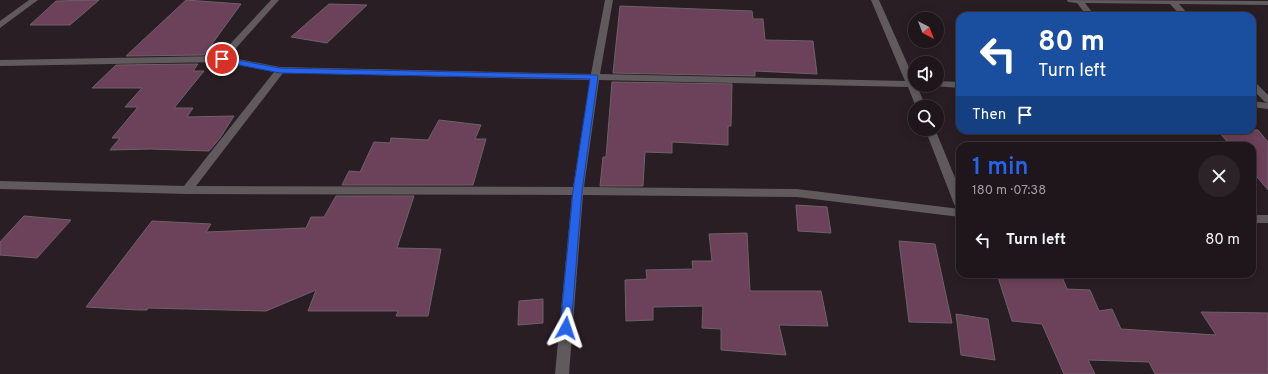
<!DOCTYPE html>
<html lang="en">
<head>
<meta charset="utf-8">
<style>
  :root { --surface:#1f161b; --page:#2c2328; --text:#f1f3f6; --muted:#a19fa3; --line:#3c353a; --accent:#2563eb }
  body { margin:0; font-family:Overpass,sans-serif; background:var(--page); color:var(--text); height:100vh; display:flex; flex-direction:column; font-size:15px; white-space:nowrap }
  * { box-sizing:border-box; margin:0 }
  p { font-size:13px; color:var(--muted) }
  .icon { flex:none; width:22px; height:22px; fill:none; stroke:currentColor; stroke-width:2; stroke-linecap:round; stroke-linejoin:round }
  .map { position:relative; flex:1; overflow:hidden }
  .details { position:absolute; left:956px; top:142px; width:300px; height:136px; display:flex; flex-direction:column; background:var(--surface); border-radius:12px; box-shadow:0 2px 10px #0003,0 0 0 1px var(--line) }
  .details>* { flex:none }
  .top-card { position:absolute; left:956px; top:12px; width:300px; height:122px; border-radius:12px; box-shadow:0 2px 10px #0003,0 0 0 1px var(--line); background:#1a4fa0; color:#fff; overflow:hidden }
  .needle { width:26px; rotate:138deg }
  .controls { position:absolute; left:908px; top:12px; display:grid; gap:8px }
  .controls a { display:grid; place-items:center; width:36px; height:36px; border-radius:50%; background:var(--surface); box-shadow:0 2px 10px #0003,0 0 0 1px var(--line); font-size:20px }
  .pin { position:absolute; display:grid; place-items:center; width:34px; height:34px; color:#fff; margin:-17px; border:2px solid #fff; border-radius:50%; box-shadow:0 1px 4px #0007 }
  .me { position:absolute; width:44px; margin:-22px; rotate:5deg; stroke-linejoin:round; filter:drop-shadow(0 0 3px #0008) }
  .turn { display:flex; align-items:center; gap:14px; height:84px; padding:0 16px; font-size:18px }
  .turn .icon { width:52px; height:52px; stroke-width:2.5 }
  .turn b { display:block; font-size:28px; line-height:34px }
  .then { display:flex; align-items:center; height:38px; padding:0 16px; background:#0003; gap:8px; font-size:15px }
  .round { display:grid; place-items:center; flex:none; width:42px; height:42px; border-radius:21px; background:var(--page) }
  .overview { display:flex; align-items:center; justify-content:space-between; height:68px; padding:0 16px }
  h1 { font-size:24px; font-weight:600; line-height:30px; color:var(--accent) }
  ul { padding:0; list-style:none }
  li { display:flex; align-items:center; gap:12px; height:60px; padding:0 16px }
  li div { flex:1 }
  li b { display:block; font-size:15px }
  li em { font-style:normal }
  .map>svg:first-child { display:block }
  .building { fill:#6c425a; stroke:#6e6167 }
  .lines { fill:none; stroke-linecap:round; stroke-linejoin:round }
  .minor { fill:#605a5d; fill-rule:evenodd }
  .route { fill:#2563eb; stroke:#184099 }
</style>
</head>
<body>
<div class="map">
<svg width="1268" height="374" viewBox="0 0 1268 374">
  <rect width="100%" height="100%" fill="#291e24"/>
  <path class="building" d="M99 0 70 25H30L56 1Z
    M186 0 241 4 204 55 126 56Z
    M329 4 367 5 327 43 291 37Z
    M620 6 752 11 753 19H763L765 40 813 41 817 74 755 71V76L613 73Z
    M198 64 193 71H204L174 108H193L187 117 234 116 220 138 209 151 150 149 110 150 120 138H112L138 107H125L142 88H92L116 65Z
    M612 82 732 84 731 126H728V145L672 142V153L645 152 643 186H600L603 157H606Z
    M439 120 481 125 475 139H486L473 185H342L349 171 360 172 374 142 390 143 391 138 428 140Z
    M1217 130H1258L1268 142V190L1252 171V146H1231Z
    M336 196H414L397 248 441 249 428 316H396L398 311H308L316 290 266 311 148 308 147 310H139L86 307 152 221 211 224 206 232 306 228 311 217H324Z
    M796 205 827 207 831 233 798 231Z
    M24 216 71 220 37 258 0 255V242Z
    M747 233 750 291H821L828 326 779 325 786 355 721 350V329L702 328 703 306 653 307V320L626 321 625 280 647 279 646 270 693 269 692 261H712L709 234Z
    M899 241 935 244 952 323 909 322Z
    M997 274H1061L1067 289 1090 290 1099 311 1112 309 1121 329 1216 335 1201 312 1268 313V374H1155L1149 362 1088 360 1095 374H1064L1042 324 1012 321Z
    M543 299V323L518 325 519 301Z
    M956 314 988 319 995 360 961 355Z"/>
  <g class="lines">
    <path class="minor" d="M29 0H38L0 28V21Z
      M271 0H279L228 57 280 67 591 74 605 0H613L600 74 905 81 871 0H879L915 81V85H919L917 86 926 107H916L908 87 599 80 584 187 797 189 960 209V217L797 197 583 195 569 374H555L572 195 187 194 0 189V181L184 186 274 72 222 62 0 66V60L219 56ZM283 73 590 80 573 187 196 186Z
      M1067 0 1268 1V5L1179 4 1190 16H1181L1170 4 1085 3 1095 16H1087L1077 3 1068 2Z
      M937 81 960 82V88L934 86 933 85H937Z
      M1252 81 1255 82 1268 95V109L1252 107V101L1268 103 1265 102 1252 89Z
      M925 129H935L960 190V208L956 207 954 204Z
      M1252 215H1268V223H1252Z"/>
  </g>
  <path class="route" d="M222 57 280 68 597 75 598 76 582 191 571 328 570 331 566 333 562 331 560 328 573 191 590 79 280 73 219 61V58Z"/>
</svg>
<div class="controls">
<a><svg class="needle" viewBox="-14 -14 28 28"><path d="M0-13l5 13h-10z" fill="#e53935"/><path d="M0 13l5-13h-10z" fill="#a19fa3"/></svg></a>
<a><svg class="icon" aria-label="sound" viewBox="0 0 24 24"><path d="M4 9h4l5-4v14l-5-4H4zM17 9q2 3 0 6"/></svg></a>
<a><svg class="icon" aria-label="search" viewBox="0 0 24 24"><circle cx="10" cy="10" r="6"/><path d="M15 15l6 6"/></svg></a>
</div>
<div class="pin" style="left:222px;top:59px;background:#d93025"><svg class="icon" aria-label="arrive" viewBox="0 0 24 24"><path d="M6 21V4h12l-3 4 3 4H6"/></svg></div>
<svg class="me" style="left:566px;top:328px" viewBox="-20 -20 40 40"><path d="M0-17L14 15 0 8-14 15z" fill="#2563eb" stroke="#fff" stroke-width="4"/></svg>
<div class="top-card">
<div class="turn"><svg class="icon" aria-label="left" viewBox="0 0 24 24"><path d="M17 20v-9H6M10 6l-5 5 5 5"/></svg><div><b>80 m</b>Turn left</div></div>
<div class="then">Then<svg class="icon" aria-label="arrive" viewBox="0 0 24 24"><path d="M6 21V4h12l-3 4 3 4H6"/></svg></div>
</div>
<section class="details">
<div class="overview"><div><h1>1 min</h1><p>180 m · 07:38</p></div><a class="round"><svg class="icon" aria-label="close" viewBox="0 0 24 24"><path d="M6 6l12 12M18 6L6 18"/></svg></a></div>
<ul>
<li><svg class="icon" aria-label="left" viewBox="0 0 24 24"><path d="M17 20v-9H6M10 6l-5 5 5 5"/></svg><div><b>Turn left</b></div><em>80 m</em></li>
</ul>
</section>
</div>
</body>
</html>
